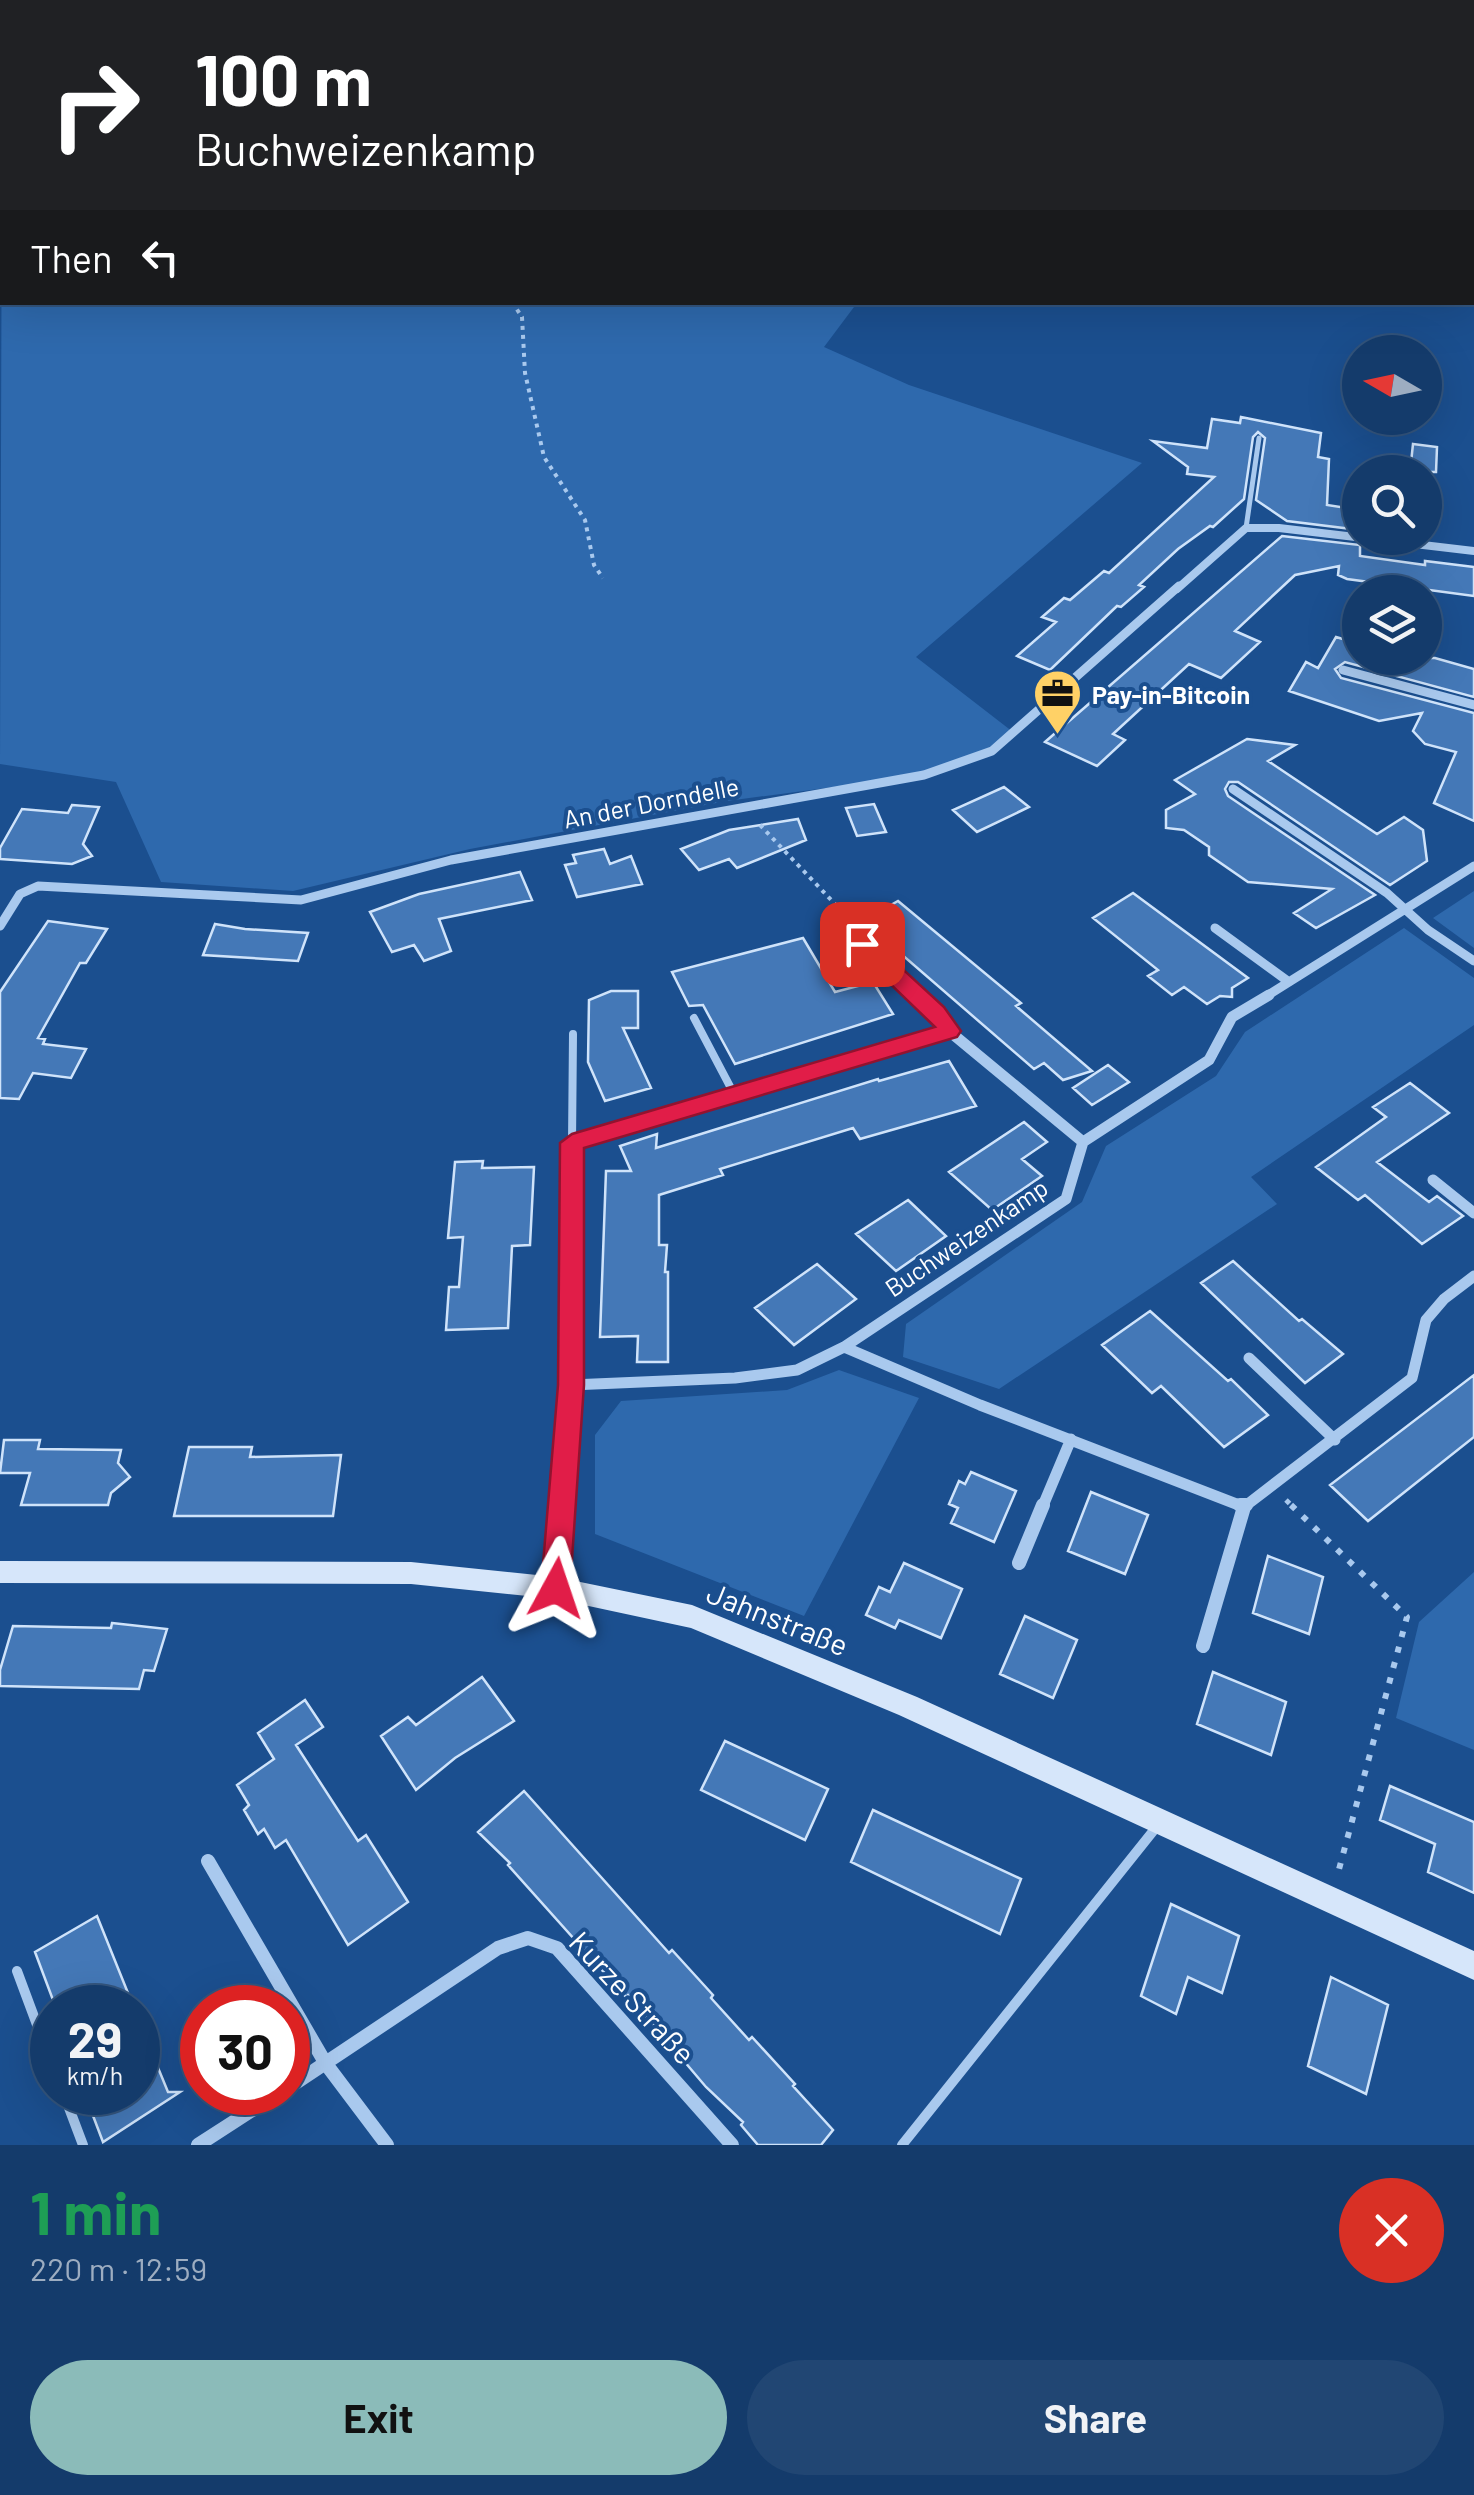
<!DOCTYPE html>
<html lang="en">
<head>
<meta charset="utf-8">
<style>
  :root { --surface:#143b6b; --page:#214673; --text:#f1f3f6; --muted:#9dadc1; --line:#33557e; --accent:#8bbbb9 }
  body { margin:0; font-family:Barlow,sans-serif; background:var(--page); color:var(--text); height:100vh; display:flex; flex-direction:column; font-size:38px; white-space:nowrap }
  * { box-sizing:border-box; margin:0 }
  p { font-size:32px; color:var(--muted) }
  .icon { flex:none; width:55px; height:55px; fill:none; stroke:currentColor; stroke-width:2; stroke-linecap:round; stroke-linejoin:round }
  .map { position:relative; height:2145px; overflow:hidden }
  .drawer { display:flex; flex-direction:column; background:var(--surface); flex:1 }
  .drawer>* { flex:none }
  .banner { position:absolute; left:0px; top:0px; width:1475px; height:305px; box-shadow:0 10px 40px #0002,0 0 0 2px var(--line); background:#202124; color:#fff; overflow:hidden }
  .needle { width:65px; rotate:279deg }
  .tools { position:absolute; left:1342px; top:335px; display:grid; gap:20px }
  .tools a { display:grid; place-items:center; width:100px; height:100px; border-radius:50%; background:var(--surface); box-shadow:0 10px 40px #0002,0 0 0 2px var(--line); font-size:50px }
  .speed { position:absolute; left:30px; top:1985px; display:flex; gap:20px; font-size:50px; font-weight:700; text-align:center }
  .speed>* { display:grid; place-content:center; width:130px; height:130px; border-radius:50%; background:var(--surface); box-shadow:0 10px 40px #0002,0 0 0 2px var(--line); line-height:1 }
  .speed small { font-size:25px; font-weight:400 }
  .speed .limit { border:15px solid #d22; background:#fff; color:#111 }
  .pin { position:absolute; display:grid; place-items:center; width:85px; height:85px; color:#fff; margin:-42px; border-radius:20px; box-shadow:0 5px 15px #0006 }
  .me { position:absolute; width:110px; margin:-55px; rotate:5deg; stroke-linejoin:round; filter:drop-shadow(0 0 8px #0008) }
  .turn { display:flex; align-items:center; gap:35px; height:210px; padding:0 30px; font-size:45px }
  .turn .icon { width:130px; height:130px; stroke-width:2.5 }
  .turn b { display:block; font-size:70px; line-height:85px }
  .then { display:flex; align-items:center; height:95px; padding:0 30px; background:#0003; gap:20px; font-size:38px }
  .round { display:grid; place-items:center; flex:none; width:105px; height:105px; border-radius:52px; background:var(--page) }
  .summary { display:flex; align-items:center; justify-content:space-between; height:170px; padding:0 30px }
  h1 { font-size:60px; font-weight:700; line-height:75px; color:#1e9e55 }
  .cta { display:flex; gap:20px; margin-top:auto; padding:20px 30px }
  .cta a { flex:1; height:115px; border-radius:60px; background:var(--accent); color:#111; font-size:40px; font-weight:700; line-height:115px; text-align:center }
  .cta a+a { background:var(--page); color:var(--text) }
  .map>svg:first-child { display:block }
  .green { fill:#2e69ad }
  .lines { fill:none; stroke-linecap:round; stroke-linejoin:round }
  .stream { stroke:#9cc4f0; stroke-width:5 }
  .building { fill:#4478b7; stroke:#cfe3fa; stroke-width:2.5 }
  .path-far3 { stroke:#a9c9ee; stroke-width:2.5; stroke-dasharray:2.5 4; stroke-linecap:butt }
  .path-far2 { stroke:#a9c9ee; stroke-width:4; stroke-dasharray:4 5; stroke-linecap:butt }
  .path-far1 { stroke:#a9c9ee; stroke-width:5; stroke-dasharray:5 8; stroke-linecap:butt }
  .path { stroke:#a9c9ee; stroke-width:6; stroke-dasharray:6 10; stroke-linecap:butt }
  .service-far2 { stroke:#a9c9ee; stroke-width:5 }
  .service-far1 { stroke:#a9c9ee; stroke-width:8 }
  .service { stroke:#a9c9ee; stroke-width:10 }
  .minor-far3 { stroke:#a9c9ee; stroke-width:8 }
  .minor-far2 { stroke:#a9c9ee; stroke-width:9 }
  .minor-far1 { stroke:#a9c9ee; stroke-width:11 }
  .minor { stroke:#a9c9ee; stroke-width:14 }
  .secondary { fill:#d6e6fa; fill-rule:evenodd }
  .route { fill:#e11d48; stroke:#92132f; stroke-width:2.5 }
  .labels { text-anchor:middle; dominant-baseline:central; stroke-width:8; stroke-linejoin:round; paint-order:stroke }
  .poi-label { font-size:25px; font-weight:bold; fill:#fff; stroke:#1b4f8f; text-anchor:start }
  .street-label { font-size:25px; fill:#fff; stroke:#1b4f8f }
  .near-street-label { font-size:30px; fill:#fff; stroke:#1b4f8f }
</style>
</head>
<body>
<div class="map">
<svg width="1474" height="2145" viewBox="0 0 1474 2145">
  <rect width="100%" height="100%" fill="#1b4f8f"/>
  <path class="green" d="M0 0H1474V134L1472 2H2V73Z
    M2 132V302L857 303 824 347 909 385 1142 463 916 657 1013 732 992 751 924 775 727 801 470 849 293 891 161 882 116 782 0 764Z
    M1474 891V948L1433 918Z
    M1404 928 1474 978V1025L1251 1177 1277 1204 999 1389 903 1357 906 1324 1082 1202 1106 1146 1216 1076 1245 1032Z
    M839 1370 919 1398 804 1616 595 1534V1435L621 1401 787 1390Z
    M1474 1572V1750L1396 1718 1419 1622Z"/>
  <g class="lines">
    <path class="stream" d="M1431 0 1437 2"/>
  </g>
  <path class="building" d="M1241 417 1321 433 1318 457 1329 459 1327 505 1360 510V530L1287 521 1256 500 1265 438 1258 432 1253 437 1244 499 1213 527 1210 526 1178 549 1139 585 1144 587 1121 607 1117 606 1050 670 1017 656 1056 622 1042 617 1064 598 1070 600 1104 571 1109 573 1214 477 1187 474 1188 467 1153 441 1207 448 1212 419 1240 423Z
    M1413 444 1437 447 1436 472H1410Z
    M1282 536 1360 545V556L1425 565V561L1474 567V596L1347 579 1338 575 1339 566 1295 575 1235 631 1260 642 1221 678 1189 664 1113 734 1125 740 1097 766 1045 742Z
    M1336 637 1360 644V658H1435L1474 669V697L1345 662 1335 669 1341 678 1474 713V821L1434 803 1456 752 1425 744 1413 731 1422 713 1379 721 1289 691 1306 662 1318 668Z
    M1247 739 1295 745 1268 761 1377 834 1404 817 1423 830 1427 861 1390 885 1238 782H1229L1225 789 1228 796 1375 895 1316 928 1294 913 1332 889 1248 882 1209 855V847L1184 830 1166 828V810L1195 794 1175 780Z
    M1004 787 1029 807 977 832 953 810Z
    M874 804 886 832 857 836 846 808Z
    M72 805 99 807 83 844 92 856 72 864 0 859V848L22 809 68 813Z
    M798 819 806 840 737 868 729 859 699 870 681 849 729 830Z
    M604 849 610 864 631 856 642 884 577 897 565 865 576 863 573 855Z
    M520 872 532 900 439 919 451 951 424 961 414 945 392 952 370 912 419 894Z
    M1133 893 1248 978 1232 988V997L1220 996 1207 1004 1184 987 1172 995 1148 976 1158 970 1093 918Z
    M898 901 1021 1003 1016 1006 1092 1071 1063 1080 1044 1063 1034 1069 863 921Z
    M48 921 107 929 86 963H80L38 1038 45 1039 43 1044 86 1049 71 1078 33 1073 19 1099 0 1098V992Z
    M215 924 245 929 308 933 298 961 203 955Z
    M803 938 835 992 873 982 893 1014 735 1064 703 1005 689 1006 672 972Z
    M611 991H638V1028H623L651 1088 605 1101 588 1062 589 1000Z
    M949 1061 976 1106 860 1139 853 1128 720 1169 723 1175 659 1195V1245H667L665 1272H668V1362H637L638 1336 600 1337 606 1171H631L620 1146 657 1134 656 1148 878 1079 879 1081Z
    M1108 1065 1129 1082 1092 1105 1073 1088Z
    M1410 1083 1449 1113 1377 1162 1429 1202 1437 1196 1463 1216 1422 1244 1365 1195 1358 1200 1316 1167 1386 1117 1373 1107Z
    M1024 1122 1047 1142 1022 1159 1042 1176 992 1210 949 1172Z
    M483 1161 482 1168 534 1167 530 1245 512 1246 508 1328 446 1330 449 1287H459L463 1237 448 1238 455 1162Z
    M908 1200 946 1236 896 1271 856 1234Z
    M1233 1261 1299 1321 1302 1319 1343 1354 1305 1383 1201 1283Z
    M817 1264 856 1299 794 1345 755 1308Z
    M1150 1311 1228 1381 1231 1379 1268 1415 1224 1447 1161 1386 1152 1393 1102 1345Z
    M1474 1375V1437L1368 1521 1330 1485Z
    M4 1440H40L38 1449 121 1450 118 1463 130 1477 111 1493 108 1505H21L30 1473H0Z
    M189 1447H252L250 1457 341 1455 333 1516H174Z
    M971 1472 1016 1491 994 1542 951 1523 958 1508 949 1504 959 1481 965 1484Z
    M1091 1492 1148 1515 1125 1574 1068 1551Z
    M1268 1556 1323 1577 1309 1634 1253 1613Z
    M904 1563 962 1589 941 1638 899 1620 895 1628 866 1615 879 1587 890 1592Z
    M1025 1616 1077 1640 1053 1698 1000 1674Z
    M112 1623 167 1629 154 1671 144 1670 139 1689 0 1686V1670L13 1626 111 1628Z
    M1213 1672 1286 1702 1271 1755 1197 1724Z
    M482 1677 514 1721 455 1758 416 1790 381 1736 408 1717 416 1725Z
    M305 1700 323 1727 296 1745 358 1841 366 1835 408 1902 348 1945 286 1840 275 1848 264 1829 258 1834 244 1810 249 1805 237 1785 274 1759 258 1733Z
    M725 1741 828 1789 805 1840 701 1790Z
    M1390 1786 1474 1822V1893L1428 1872 1435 1844 1380 1820Z
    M524 1791 669 1953 672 1950 713 1995 711 1998 749 2040 752 2037 795 2084 793 2086 833 2130 821 2145H758L741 2125 743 2122 706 2087 628 1995 626 1997 508 1865 510 1863 478 1832Z
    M873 1810 1021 1879 1000 1934 851 1862Z
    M1171 1904 1239 1936 1222 1993 1188 1977 1176 2014 1141 1996Z
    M97 1916 134 2008H56L35 1952Z
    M1331 1977 1388 2005 1366 2094 1308 2066Z
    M138 2019 168 2092H180L103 2142 84 2092H138Z"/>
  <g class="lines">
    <path class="path-far3" d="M335 0 351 2
      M389 0 393 2
      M849 2 855 0"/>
    <path class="path-far2" d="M512 302 522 317 525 373 544 457 585 520 594 565 603 578
      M760 825 835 904"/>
    <path class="path-far1" d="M1286 1500 1294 1508"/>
    <path class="path" d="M1291 1505 1407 1617 1338 1873"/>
    <path class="service-far2" d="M1382 472 1383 462
      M1246 528 1259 438"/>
    <path class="service-far1" d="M694 1018 734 1094
      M572 1143 573 1034"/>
    <path class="service" d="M17 1971 52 2065
      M63 2092 83 2145
      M902 2145 1158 1825"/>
    <path class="minor-far3" d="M1177 589 1246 528H1279L1474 551"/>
    <path class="minor-far2" d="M1343 670 1474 705
      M1233 789 1387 893 1428 930 1474 961
      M837 921 921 997
      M0 926 20 894 38 886 301 900 451 860 924 775 992 751 1179 586
      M1215 928 1289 982
      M1265 997 1474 866"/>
    <path class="minor-far1" d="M918 995 937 1012 949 1031
      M949 1031 1083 1142 1066 1199 844 1347 797 1370 735 1378 571 1385 572 1143Z
      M1083 1142 1209 1060 1232 1017 1269 995
      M1433 1180 1474 1213
      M844 1347 980 1405 1244 1507 1412 1378 1426 1320 1444 1299 1474 1276
      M1249 1358 1335 1440
      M562 1508 571 1385
      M1042 1508 1071 1439"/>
    <path class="minor" d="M1240 1505H1246
      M1019 1563 1043 1505
      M556 1588 562 1505
      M1203 1646 1244 1507
      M208 1861 326 2064 387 2145
      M288 2088 498 1948 528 1938 557 1948 732 2145
      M198 2145 280 2092"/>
    <path class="secondary" d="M0 1561 411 1562 556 1577 692 1605 917 1697 1474 1951V1980L899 1715 691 1628 556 1599 411 1584 0 1583Z"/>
  </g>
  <path class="route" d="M862 936 869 938 944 1007 961 1031 957 1037 584 1148V1385L570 1588 566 1597 556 1601 545 1597 541 1588 558 1385 560 1143 572 1134 935 1027 854 949 851 944Z"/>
  <defs>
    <symbol id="office-pin" viewBox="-11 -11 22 30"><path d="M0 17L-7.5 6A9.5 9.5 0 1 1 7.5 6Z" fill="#ffd166" stroke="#1b4f8f"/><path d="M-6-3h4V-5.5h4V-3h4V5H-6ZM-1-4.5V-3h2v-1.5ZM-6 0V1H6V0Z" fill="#111"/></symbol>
  </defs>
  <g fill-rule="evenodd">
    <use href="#office-pin" x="1030" y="666" width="55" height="75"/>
  </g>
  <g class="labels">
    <g class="poi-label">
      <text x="1092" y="694">Pay-in-Bitcoin</text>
    </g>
    <g class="street-label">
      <text transform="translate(651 802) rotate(-11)">An der Dorndelle</text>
      <text transform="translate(966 1237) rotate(-34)">Buchweizenkamp</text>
    </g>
    <g class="near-street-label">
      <text transform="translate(778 1618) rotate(22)">Jahnstraße</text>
      <text transform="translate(633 1997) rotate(47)">Kurze Straße</text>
    </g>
  </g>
</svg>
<div class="tools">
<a><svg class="needle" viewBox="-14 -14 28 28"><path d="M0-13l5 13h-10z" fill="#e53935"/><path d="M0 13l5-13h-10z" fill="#9dadc1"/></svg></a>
<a><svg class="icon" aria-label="search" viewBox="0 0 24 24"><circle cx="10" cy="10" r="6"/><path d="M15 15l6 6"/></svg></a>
<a><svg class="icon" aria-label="layers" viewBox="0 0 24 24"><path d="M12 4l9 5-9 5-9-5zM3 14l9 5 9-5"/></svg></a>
</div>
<div class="speed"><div>29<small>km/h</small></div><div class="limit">30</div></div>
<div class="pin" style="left:862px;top:944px;background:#d93025"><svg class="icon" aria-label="arrive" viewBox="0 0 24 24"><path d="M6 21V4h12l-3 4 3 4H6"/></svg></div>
<svg class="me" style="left:556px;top:1588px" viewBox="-20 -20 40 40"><path d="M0-17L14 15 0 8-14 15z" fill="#e11d48" stroke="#fff" stroke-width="4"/></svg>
<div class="banner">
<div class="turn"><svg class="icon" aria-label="right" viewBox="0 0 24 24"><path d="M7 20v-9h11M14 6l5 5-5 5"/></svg><div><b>100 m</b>Buchweizenkamp</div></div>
<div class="then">Then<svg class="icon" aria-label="left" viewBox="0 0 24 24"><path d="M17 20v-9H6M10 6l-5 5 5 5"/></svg></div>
</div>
</div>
<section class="drawer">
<div class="summary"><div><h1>1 min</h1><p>220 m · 12:59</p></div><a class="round" style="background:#d93025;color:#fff"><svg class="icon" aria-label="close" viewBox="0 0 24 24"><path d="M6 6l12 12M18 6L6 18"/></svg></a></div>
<div class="cta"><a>Exit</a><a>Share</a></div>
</section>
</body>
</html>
